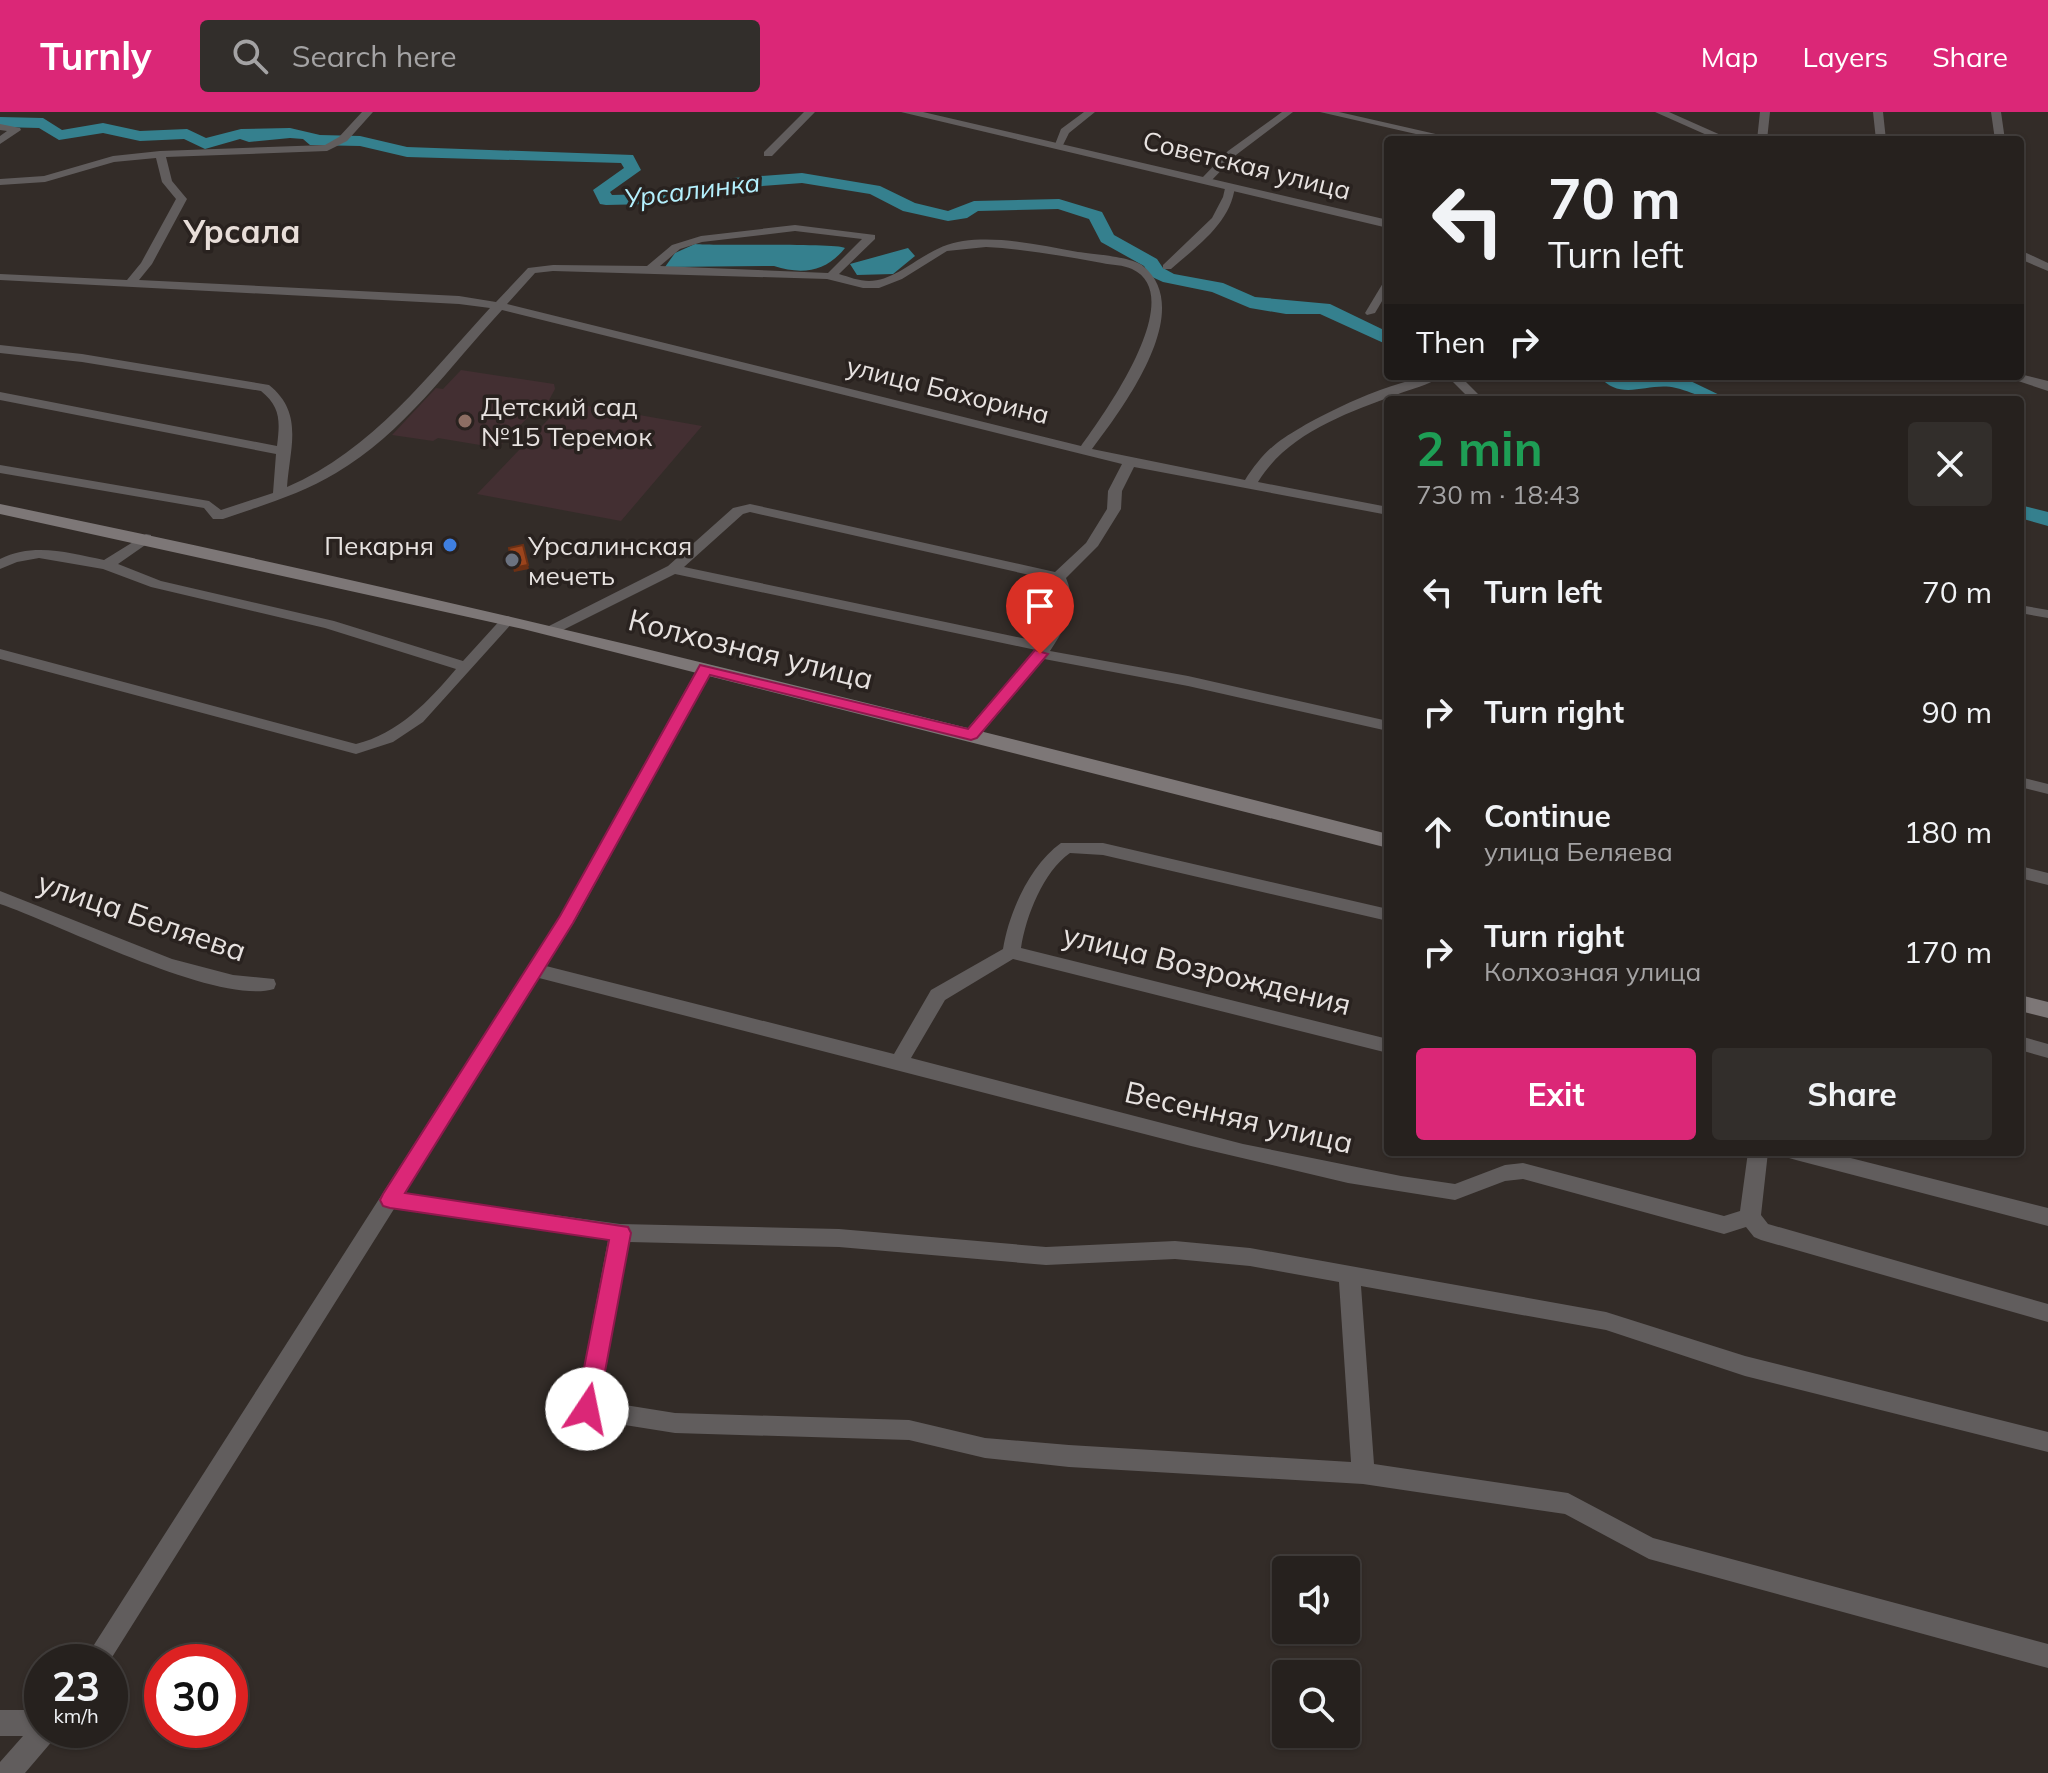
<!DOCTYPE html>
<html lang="en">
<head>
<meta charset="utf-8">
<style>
  :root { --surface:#26211e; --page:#322e2b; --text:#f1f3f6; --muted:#a4a3a4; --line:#423e3c; --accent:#db2777 }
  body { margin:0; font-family:Mulish,sans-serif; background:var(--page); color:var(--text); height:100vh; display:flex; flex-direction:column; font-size:30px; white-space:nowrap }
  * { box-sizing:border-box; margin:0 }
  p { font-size:26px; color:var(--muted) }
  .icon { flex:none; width:44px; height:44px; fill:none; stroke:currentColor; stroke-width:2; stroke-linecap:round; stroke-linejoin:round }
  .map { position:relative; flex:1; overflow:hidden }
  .details { position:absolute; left:1384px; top:284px; width:640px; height:760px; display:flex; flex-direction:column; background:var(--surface); border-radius:8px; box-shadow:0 2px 6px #0004,0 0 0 2px var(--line) }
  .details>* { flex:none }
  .banner { position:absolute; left:1384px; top:24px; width:640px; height:244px; border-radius:8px; box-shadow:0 2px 6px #0004,0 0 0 2px var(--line); background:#26211e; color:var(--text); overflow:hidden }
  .fabs { position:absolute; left:1272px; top:1444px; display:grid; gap:16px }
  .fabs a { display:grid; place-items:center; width:88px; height:88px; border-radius:8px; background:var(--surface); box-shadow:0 2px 6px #0004,0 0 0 2px var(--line); font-size:40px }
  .speed { position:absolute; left:24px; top:1532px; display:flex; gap:16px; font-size:40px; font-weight:700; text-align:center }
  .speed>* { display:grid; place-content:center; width:104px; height:104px; border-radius:50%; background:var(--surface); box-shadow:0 2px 6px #0004,0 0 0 2px var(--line); line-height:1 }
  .speed small { font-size:20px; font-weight:400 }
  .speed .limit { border:12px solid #d22; background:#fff; color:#111 }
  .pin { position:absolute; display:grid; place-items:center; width:68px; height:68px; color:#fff; margin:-82px -34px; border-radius:50% 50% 50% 0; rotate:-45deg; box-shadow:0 0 8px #0007 }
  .pin .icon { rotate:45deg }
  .me { position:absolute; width:88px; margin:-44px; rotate:11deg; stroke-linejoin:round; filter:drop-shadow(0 0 6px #0008) }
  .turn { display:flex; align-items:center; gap:28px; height:168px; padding:0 32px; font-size:36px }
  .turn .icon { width:104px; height:104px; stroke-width:2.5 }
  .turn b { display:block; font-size:56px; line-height:68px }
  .then { display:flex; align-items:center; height:76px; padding:0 32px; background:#0003; gap:16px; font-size:30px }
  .round { display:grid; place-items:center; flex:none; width:84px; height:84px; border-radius:8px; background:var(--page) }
  .head { display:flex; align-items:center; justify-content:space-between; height:136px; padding:0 32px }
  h1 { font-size:48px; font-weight:700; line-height:60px; color:#1e9e55 }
  .action { display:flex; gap:16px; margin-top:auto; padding:16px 32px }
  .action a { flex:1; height:92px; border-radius:8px; background:var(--accent); color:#fff; font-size:32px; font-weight:700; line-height:92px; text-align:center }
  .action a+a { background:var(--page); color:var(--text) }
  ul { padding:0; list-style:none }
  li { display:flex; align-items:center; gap:24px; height:120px; padding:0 32px }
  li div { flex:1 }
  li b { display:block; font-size:30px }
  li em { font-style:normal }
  header { display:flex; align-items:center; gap:48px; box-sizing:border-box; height:112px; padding:0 40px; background:var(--accent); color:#fff }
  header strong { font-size:38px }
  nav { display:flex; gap:44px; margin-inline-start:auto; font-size:28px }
  .search { width:560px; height:72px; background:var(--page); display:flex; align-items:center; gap:20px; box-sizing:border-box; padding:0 28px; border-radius:8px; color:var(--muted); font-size:30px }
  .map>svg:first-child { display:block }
  .education { fill:#432f32 }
  .water { fill:#35808e }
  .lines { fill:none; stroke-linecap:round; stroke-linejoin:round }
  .river { fill:#35808e; fill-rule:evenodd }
  .pedestrian { fill:#615d5d; fill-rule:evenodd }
  .minor { fill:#615d5d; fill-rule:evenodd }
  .tertiary { fill:#615d5d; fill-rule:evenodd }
  .secondary { fill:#7d7777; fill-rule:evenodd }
  .shaded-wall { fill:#6c3014 }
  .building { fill:#9b441c; stroke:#6c3014; stroke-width:2 }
  .route { fill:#db2777; stroke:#8e194d; stroke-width:2 }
  .education-dot { fill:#8d6e63; stroke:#29221f; stroke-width:3 }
  .shop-dot { fill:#3f7fe0; stroke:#29221f; stroke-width:3 }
  .worship-dot { fill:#6b7280; stroke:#29221f; stroke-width:3 }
  .labels { text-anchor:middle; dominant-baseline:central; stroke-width:7; stroke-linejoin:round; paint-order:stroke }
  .far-street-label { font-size:26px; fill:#e7e2e0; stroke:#29221f }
  .far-water-label { font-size:26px; font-style:italic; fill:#b4f0fd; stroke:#29221f }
  .far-poi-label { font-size:26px; fill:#e7e2e0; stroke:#29221f; text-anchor:start }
  .street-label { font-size:30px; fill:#e7e2e0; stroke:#29221f }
  .far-district-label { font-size:32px; font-weight:bold; fill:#e8ded9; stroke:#29221f }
</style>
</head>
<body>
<header>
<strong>Turnly</strong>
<div class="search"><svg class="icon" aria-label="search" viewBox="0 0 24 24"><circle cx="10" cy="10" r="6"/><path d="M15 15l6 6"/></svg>Search here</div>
<nav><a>Map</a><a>Layers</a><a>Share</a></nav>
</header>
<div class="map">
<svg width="2048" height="1661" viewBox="0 0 2048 1661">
  <rect width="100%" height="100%" fill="#332c28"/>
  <path class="education" d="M461 258 554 272 555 277 547 292 538 295 498 336 438 326 433 329 392 323 436 276 443 277Z
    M565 290 702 314 621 409 477 382Z"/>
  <path class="water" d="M695 132C718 134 836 131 845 136 826 160 802 163 774 154L665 155 675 141Z
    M908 136 915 144 893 162 857 163 850 152Z"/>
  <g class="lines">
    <path class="river" d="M0 5 43 6 62 18 103 11 140 19 187 17 206 26 241 17 290 16 320 23 360 24 407 35 633 43 641 58 610 80 612 83 650 82 707 75 733 66 802 61 880 74 915 91 948 99 974 89 1059 87 1102 100 1114 123 1157 147 1163 156 1174 162 1223 171 1255 185 1330 192 1388 220V233L1320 202H1286L1250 196 1212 180 1163 170 1150 164 1144 154 1101 130 1089 107 1058 97 978 99 967 106 948 109 903 99 870 82 802 71 736 76 710 85 650 92 606 93 600 92 593 78 624 56 621 51 407 45 360 34 310 33 303 27 290 26 249 30 240 27 205 37 184 27 140 29 103 21 59 28 39 16 0 15Z
      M1599 264H1680L1730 288C1703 288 1699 282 1676 276 1648 269 1621 291 1599 264Z
      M2020 393 2048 400V414L2020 406Z"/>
    <path class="pedestrian" d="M1388 168V179L1375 201 1367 203 1365 201 1383 171Z"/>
    <path class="minor" d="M362 0H373L347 29 327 39 166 45 172 69 187 87 152 152 139 168 459 184 496 190 528 156 553 153 647 154 672 133 701 124 795 113 875 123V127L839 162C849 165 859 169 869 169 900 169 925 134 963 129 1000 124 1041 133 1078 140 1093 142 1133 145 1143 154 1197 198 1122 297 1092 337L1245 368C1254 354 1264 341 1277 331 1312 305 1398 264 1441 264 1430 273 1410 277 1396 283 1346 301 1287 322 1258 370L1388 395V403L1134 355 1122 379 1121 397 1098 434 1066 466C1078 494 1066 515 1050 539L1188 564 1388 609V619L1188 574 1044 547 977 627H965L963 623 965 619 1036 538 675 462 557 521H547V515L668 454 733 396 750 392 1055 460 1086 431 1107 397 1108 379 1122 352 502 198C450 254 403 322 336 361 301 382 261 394 223 407H213L204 396 0 361V353L209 389 221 398 273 381 276 342 0 288V280L277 334C280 310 281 295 261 279L82 250 0 241V233L82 242 269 273C304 301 290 335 287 375 373 338 428 263 490 196L459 192 0 168V162L127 168 141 151 176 87 162 70 156 46 114 50 45 70 0 73V67L44 64 113 44 160 39 325 33 339 25ZM795 119 862 127 828 161 660 154 680 137 702 130ZM986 135C1025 137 1063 144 1102 151 1111 153 1124 153 1132 157 1190 184 1102 305 1081 334L507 192 535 161 553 159 827 167 863 176H879L902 167 947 139ZM750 400 1052 468C1062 492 1054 509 1041 530L684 455 743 402Z
      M804 0H815L772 44H764V40Z
      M1084 0H1095L1069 21 1062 35H1054L1061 17Z
      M1282 0H1293L1236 43 1210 70H1202V66L1228 39Z
      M1320 0H1339L1462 28H1442Z
      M1655 0H1669L1732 28H1718Z
      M1760 0H1770L1767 28H1757Z
      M1873 0H1883L1886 28H1876Z
      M1991 0H2001L2005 28H1995Z
      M0 12 20 16 21 18 0 32V24L7 19 0 18Z
      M1226 72 1235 74C1231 111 1197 134 1171 157H1163V153L1212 106 1223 85Z
      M2020 138 2048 151V159L2020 147Z
      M1447 264H1460L1484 288H1471Z
      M146 422 151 423V429L118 452 161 469 334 509 463 549 503 505 508 504 515 508 423 610 393 630 356 642 0 547V537L356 632C398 622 429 589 456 557L325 516 151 475 103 457 39 446 17 450 0 457V447C34 430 70 441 104 448Z
      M2020 493 2048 498V506L2020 501Z
      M705 552 713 557 576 807 546 854 894 942 931 878 1003 837C1009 800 1030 753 1061 731H1103L1388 797V809L1103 743 1070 741C1043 760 1026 804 1021 836L1388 927V941L1013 847 945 888 911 946 1243 1032 1401 1064 1455 1072 1505 1053 1523 1051 1724 1104 1740 1099 1748 1040H1768L1761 1103 1768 1112 2048 1192V1210L1761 1128 1754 1125 1746 1115 1724 1122 1523 1067 1505 1069 1455 1088 1348 1071 1191 1034 539 866 404 1082 620 1112 839 1117 1046 1135 1175 1129 1250 1136 1606 1200 1745 1244 2048 1320V1340L1745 1264 1606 1218 1361 1174 1374 1352 1568 1381 1653 1426 2048 1532V1556L1649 1447 1565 1402 1363 1372 1069 1355 985 1346 909 1328 675 1321 587 1307 579 1304 576 1297 608 1128 394 1097 109 1550H83L560 804 697 557ZM629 1130 839 1135 1046 1153 1175 1147 1250 1154 1339 1170 1351 1350 1069 1333 985 1326 909 1308 675 1301 600 1289Z
      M2020 665 2048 672V682L2020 675Z
      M2020 754 2048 761V773L2020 766Z
      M0 779 172 847 233 863 274 867 276 872 274 877C218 894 59 812 0 792Z
      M2020 924 2048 932V946L2020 938Z
      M1786 1040H1827L2048 1096V1114L1796 1048 1789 1046Z
      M0 1598H42V1618H58L54 1627 25 1661H0V1650L23 1624H0Z"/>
    <path class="tertiary" d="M901 0H923L1388 108V116Z
      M2020 262 2048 269V279L2003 264Z"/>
    <path class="secondary" d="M0 392C466 488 927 605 1388 722V736L523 517 0 402Z
      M2020 883 2048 890V906L2020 899Z"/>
  </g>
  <path class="shaded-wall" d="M528 453 529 457 514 460 513 456Z"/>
  <path class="building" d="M523 433 528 453 513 456 509 436Z"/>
  <path class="route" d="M1035 538 1048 542 977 626 971 628 710 563 573 811 405 1081 628 1115 631 1121 598 1297 595 1304 587 1307 579 1304 576 1297 609 1128 390 1096 383 1094 380 1088 383 1082 560 804 700 553 968 617Z"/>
  <circle class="education-dot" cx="465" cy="309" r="8"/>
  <circle class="shop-dot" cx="450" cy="433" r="8"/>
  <circle class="worship-dot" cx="512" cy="448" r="8"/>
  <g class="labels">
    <g class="far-street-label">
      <text transform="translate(1247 53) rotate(14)">Советская улица</text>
      <text transform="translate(948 278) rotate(14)">улица Бахорина</text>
    </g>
    <g class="far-water-label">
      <text transform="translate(692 78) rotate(-7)">Урсалинка</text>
    </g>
    <g class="far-poi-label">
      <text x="481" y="294">Детский сад<tspan x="481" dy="30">№15 Теремок</tspan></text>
      <text x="434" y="433" text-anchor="end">Пекарня</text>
      <text x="528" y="433">Урсалинская<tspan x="528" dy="30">мечеть</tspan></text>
    </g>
    <g class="street-label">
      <text transform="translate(751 537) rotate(14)">Колхозная улица</text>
      <text transform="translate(142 804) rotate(19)">улица Беляева</text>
      <text transform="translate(1207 857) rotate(14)">улица Возрождения</text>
      <text transform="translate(1239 1005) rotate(13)">Весенняя улица</text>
    </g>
    <g class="far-district-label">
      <text x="242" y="119">Урсала</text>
    </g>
  </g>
</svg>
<div class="fabs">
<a><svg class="icon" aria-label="sound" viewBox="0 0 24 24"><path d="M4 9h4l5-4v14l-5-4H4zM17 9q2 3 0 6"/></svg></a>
<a><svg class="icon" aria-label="search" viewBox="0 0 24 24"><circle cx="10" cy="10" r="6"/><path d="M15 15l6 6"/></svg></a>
</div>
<div class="speed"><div>23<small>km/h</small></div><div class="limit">30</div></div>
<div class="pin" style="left:1040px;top:542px;background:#d93025"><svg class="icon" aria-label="arrive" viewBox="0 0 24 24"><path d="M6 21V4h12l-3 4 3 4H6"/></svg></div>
<svg class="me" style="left:587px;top:1297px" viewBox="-20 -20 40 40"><circle r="19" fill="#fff"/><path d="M0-13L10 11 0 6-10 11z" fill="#db2777"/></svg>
<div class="banner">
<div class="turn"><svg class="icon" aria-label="left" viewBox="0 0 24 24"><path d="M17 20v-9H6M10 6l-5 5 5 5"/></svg><div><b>70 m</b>Turn left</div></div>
<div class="then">Then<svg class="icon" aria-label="right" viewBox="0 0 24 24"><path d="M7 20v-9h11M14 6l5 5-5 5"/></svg></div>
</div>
<section class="details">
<div class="head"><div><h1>2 min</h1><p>730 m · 18:43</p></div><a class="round"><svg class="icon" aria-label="close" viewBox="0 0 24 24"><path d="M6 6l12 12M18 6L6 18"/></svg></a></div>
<ul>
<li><svg class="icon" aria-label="left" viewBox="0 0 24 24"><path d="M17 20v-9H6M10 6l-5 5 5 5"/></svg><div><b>Turn left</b></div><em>70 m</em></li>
<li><svg class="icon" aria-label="right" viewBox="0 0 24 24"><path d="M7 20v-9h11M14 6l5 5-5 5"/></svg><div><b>Turn right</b></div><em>90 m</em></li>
<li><svg class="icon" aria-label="ahead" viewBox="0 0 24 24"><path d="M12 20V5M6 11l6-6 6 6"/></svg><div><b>Continue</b><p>улица Беляева</p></div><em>180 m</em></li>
<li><svg class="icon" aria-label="right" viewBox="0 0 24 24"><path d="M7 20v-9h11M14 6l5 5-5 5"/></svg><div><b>Turn right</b><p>Колхозная улица</p></div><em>170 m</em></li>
</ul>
<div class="action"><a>Exit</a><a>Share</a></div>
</section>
</div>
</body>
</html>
